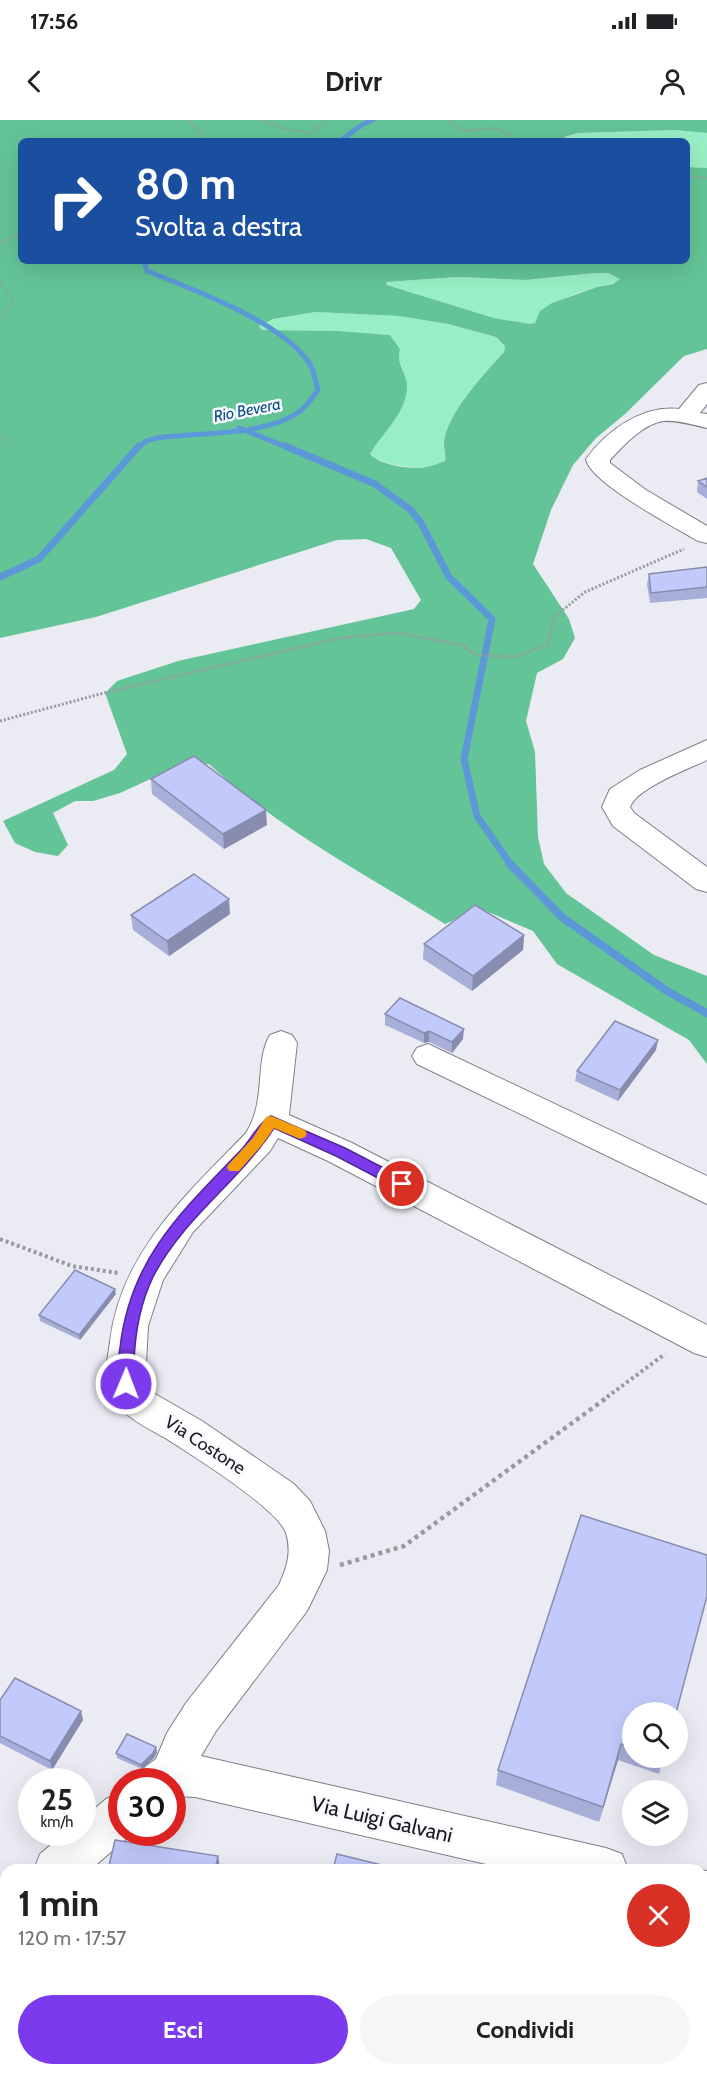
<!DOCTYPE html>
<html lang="it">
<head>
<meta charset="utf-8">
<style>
  :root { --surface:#fff; --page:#f6f6f6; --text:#202124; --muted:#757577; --accent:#7c3aed }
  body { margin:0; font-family:Cabin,sans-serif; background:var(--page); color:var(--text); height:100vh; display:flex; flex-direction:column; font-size:22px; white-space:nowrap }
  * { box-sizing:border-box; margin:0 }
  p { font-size:20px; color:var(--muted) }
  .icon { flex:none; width:33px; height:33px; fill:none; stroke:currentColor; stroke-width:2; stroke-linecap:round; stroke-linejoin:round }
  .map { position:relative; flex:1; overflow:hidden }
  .details { position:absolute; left:0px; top:1744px; width:708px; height:212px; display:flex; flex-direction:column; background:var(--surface); border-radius:18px 18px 0 0; box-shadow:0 6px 24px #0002 }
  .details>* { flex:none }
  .guide { position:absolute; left:18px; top:18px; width:672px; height:126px; border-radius:9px; box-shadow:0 6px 24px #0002; background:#1a4fa0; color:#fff; overflow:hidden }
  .buttons { position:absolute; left:622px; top:1582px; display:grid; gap:12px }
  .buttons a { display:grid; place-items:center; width:66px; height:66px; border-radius:50%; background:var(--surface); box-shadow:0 6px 24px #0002; font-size:30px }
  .speed { position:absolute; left:18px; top:1648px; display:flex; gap:12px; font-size:30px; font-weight:700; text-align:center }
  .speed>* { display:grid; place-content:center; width:78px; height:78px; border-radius:50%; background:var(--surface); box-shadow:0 6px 24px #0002; line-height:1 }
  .speed small { font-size:15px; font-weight:400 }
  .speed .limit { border:9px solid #d22; background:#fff; color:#111 }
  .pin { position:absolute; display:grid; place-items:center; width:51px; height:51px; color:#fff; margin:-26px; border:3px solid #fff; border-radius:50%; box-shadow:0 2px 6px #0007 }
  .me { position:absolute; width:66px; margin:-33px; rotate:1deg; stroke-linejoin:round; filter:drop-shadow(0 0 4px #0008) }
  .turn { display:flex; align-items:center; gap:21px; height:126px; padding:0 18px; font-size:27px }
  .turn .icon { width:78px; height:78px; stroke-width:2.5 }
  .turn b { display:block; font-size:42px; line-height:51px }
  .round { display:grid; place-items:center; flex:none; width:63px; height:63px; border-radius:32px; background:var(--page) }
  .headline { display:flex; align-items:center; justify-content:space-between; height:102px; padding:0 18px }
  h1 { font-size:36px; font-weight:700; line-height:45px }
  .button { display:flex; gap:12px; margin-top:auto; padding:12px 18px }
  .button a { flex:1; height:69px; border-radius:36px; background:var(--accent); color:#fff; font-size:24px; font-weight:700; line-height:69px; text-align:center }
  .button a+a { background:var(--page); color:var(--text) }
  .status { display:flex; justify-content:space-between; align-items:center; height:42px; padding:0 30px; background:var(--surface); direction:ltr }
  .status svg { height:16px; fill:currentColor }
  header { display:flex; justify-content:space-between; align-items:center; height:78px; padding:0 18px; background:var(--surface); font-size:27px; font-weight:700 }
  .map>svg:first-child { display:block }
  .green { fill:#99efc5 }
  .forest { fill:#63c497; fill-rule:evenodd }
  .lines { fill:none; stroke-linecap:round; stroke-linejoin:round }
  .stream-far2 { stroke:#5c98d7; stroke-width:5 }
  .stream-far1 { stroke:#5c98d7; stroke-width:7 }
  .stream { stroke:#5c98d7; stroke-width:8 }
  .minor-casing { stroke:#7e7f86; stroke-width:2 }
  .path-far3 { stroke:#999aa0; stroke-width:2; stroke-dasharray:1.5 1.5; stroke-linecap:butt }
  .path-far2 { stroke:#999aa0; stroke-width:3; stroke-dasharray:2 2; stroke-linecap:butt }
  .path-far1 { stroke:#999aa0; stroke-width:4; stroke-dasharray:3 3; stroke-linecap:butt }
  .path { stroke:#999aa0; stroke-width:4.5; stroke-dasharray:4 4; stroke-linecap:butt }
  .minor { fill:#fff; fill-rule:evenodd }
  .wall { fill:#a7aed8 }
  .shaded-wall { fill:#888db0 }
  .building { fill:#c2cafb; stroke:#888db0; stroke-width:1.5 }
  .route { fill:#7c3aed; stroke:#51269a; stroke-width:1.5 }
  .slow { fill:#f59e0b }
  .labels { text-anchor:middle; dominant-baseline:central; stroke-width:5; stroke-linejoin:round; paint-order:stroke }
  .far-water-label { font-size:16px; font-style:italic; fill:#0c4e88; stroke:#f7f9ff }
  .street-label { font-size:18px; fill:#191a1c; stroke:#f7f9ff }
  .near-street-label { font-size:21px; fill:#191a1c; stroke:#f7f9ff }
</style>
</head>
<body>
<div class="status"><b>17:56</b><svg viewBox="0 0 49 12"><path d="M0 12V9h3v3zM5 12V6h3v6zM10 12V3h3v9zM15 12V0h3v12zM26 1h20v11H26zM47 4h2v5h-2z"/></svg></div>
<header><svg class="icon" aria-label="back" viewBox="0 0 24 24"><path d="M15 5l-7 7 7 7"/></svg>Drivr<svg class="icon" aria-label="person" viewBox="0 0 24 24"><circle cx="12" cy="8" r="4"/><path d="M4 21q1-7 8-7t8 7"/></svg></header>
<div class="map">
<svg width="707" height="1955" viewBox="0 0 707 1955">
  <rect width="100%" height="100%" fill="#eaebf3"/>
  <path class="green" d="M675 10 707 13V48L687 47V21H565V18L578 13Z
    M595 153H608L621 159C612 165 604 165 594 168 565 177 555 180 535 203L530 204 494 198 387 165 386 162 458 157 526 160Z
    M316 192 399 196 448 204 496 217 505 226 504 232C485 253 447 293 444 322 444 328 446 335 445 341 439 343 432 346 426 347 412 349 379 344 370 334 383 312 408 292 407 265 406 251 396 246 400 229L390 215 339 211 262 210 259 205 273 199Z"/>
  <path class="forest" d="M0 0H707V13L675 10 578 13 565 17V21H21V141H687V47L707 48V229L684 236 625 294 596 318 573 345 551 390 533 444 569 499 575 518 563 539 537 553 526 601 535 632 538 717 544 744 566 773 654 835 707 856V944L689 920 557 844 533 811 481 789 445 804C365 754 278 709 209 644L181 645 120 673 93 681H75L53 693 68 725 58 736 35 732 15 723 3 701 114 650 127 634 105 573 117 561 178 541 414 489 421 480 391 428 366 419 337 420 96 497 0 518ZM595 153H608L620 159 613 164 597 167 552 183 540 191 535 203 530 204 494 198 387 165 386 162 458 157 526 160ZM316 192 399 196 448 204 496 217 505 226 504 232C485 253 447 293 444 322 444 328 446 335 445 341 439 343 432 346 426 347 410 350 380 345 370 334 383 312 408 292 407 265 406 251 396 246 400 229L390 215 339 211 262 210 259 206 273 199Z"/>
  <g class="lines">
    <path class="stream-far2" d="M340 21 363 4 373 0
      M239 308 289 328
      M138 328C147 317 163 317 177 316 211 313 267 313 296 294 305 288 312 279 318 270 315 260 314 248 307 240 279 201 192 169 147 151L145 145 148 141"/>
    <path class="stream-far1" d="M285 326 375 364 411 390 421 403 449 457 492 499 464 639 477 696 511 745
      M0 457 39 439 139 326"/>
    <path class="stream" d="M509 743 563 798 667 871 707 893"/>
    <defs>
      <path id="minor" d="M707 263V284L700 293 707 294V308C693 305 678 300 664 301 644 303 623 326 610 340V343L646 370 707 406V423L698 421C676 408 589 362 586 339 607 310 643 285 679 289L699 265Z
        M707 620V640C688 649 637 668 630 687L634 693 707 747V772L696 769 613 706 602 687 610 669 640 650Z
        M281 911 292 915 297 923 289 995 352 1023 707 1205V1237L694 1233 328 1041 278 1018 270 1031 193 1112 163 1160 148 1206 145 1262 150 1271 202 1301 294 1364 310 1381 325 1411 329 1431 327 1450 307 1491 216 1611 201 1636 606 1728 622 1734 628 1750H512L195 1677 177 1676 172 1678V1662H138L145 1647 156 1639 167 1613 186 1583 279 1465C287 1447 292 1432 286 1413 278 1389 189 1333 165 1318 142 1305 113 1292 107 1263 105 1250 108 1235 110 1222 120 1133 187 1074 246 1013 267 980 254 942 270 915Z
        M428 924 707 1056V1084L417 944 412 936 417 928Z
        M122 1672V1713H133L90 1750H34L40 1734 65 1713H82V1699L106 1679Z
        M702 1750 707 1751V1797L702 1796Z
        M6 1770V1818L0 1821V1773Z
        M421 1950H492L494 1955H423Z"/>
    </defs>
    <use href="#minor" class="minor-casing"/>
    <path class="path-far3" d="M189 0 201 15 202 21
      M261 0 287 9 311 13 327 0
      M447 0 465 11 496 8 520 21
      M687 57 707 58
      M0 124 21 112
      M0 161 13 181 0 198
      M0 314 8 324"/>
    <path class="path-far2" d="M0 601 104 573 340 518 398 513 462 525 476 535 516 537 548 524 553 498 585 472 684 429"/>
    <path class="path-far1" d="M0 1119 72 1146 118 1153
      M607 1277 665 1234"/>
    <path class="path" d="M340 1445 404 1426 609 1276"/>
    <use href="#minor" class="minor"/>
  </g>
  <path class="wall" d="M707 358V379L697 372 698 361Z
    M707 447V478L650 483 647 464 649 454Z
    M151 659 267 705 224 729 152 674Z
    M230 794 169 836 133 810 131 795Z
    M524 815 523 830 472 871 423 839 424 824Z
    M385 894 463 919 452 933 429 922 424 923 385 905Z
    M656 930 618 981 575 961 577 951Z
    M116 1174 80 1220 40 1201 39 1195Z
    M0 1580 81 1591 83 1600 52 1650 0 1623Z
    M633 1593V1638H663L659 1654 618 1640 599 1702 496 1665 498 1650Z
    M156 1627 157 1632 154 1638 142 1649 117 1638 116 1633Z
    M707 1843V1928L702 1927V1877L705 1847Z"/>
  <path class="shaded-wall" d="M266 690 267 705 224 729 223 714Z
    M229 779 230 794 169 836 167 821Z
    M524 815 523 830 472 871 473 856Z
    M464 909 463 919 452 933V922Z
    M429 911V922L424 923V913Z
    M658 920 656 930 618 981 620 970Z
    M115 1169 116 1174 80 1220 79 1215Z
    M81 1591 83 1600 52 1650 50 1641Z
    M621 1624 618 1640 599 1702 603 1687Z
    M156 1627 157 1632 154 1638 142 1649 141 1645Z
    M218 1736 220 1747 219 1750H215Z"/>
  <path class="building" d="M707 358V367L698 361Z
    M707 447V467L651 473 649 454Z
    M194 636 266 690 223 714 151 659Z
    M194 754 229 779 167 821 131 795Z
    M475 785 524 815 473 856 424 824Z
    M400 878 464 909 452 922 429 911 424 913 385 894Z
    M615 901 658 920 620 970 577 951Z
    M75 1150 115 1169 79 1215 39 1195Z
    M581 1395 707 1435V1476L676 1593H633V1629L621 1624 603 1687 498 1650Z
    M15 1558 81 1591 50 1641 0 1616V1580Z
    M127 1614 156 1627 153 1633 141 1645 116 1633Z
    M115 1720 218 1736 215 1750H108Z
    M337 1734 402 1750H333Z
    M707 1859V1917L702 1916V1906Z"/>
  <path class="route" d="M271 996 345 1028 407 1060 409 1064 407 1068H397L336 1036 274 1008C239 1062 183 1098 153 1157 141 1182 135 1214 134 1242 133 1251 136 1261 132 1269L126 1271 121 1269C115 1257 118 1240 120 1228 130 1138 182 1091 242 1029 249 1021 263 998 271 996Z"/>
  <path class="slow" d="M271 996 305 1010 307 1014 305 1017 300 1019 274 1008 262 1025 239 1051H229L227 1047 229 1044 253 1018 266 997Z"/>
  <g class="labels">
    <g class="far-water-label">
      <text transform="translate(247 290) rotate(-11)">Rio Bevera</text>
    </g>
    <g class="street-label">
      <text transform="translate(205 1325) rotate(33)">Via Costone</text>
    </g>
    <g class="near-street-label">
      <text transform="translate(382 1699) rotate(13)">Via Luigi Galvani</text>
    </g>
  </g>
</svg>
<div class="buttons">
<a><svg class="icon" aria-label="search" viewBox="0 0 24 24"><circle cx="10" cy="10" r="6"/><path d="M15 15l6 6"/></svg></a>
<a><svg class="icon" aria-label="layers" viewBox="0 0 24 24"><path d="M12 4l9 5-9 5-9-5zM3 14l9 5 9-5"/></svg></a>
</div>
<div class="speed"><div>25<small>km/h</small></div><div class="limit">30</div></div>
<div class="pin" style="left:402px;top:1064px;background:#d93025"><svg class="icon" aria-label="arrive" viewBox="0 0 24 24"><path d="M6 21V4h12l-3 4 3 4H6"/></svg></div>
<svg class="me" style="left:126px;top:1264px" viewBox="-20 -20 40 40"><circle r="17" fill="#7c3aed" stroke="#fff" stroke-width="3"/><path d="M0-11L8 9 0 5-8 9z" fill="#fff"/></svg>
<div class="guide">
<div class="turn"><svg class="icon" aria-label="right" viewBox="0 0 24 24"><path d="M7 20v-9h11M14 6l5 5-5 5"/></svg><div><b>80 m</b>Svolta a destra</div></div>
</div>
<section class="details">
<div class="headline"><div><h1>1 min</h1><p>120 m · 17:57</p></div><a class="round" style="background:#d93025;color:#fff"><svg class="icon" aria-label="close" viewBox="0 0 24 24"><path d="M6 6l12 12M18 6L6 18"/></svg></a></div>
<div class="button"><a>Esci</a><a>Condividi</a></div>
</section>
</div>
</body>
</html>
